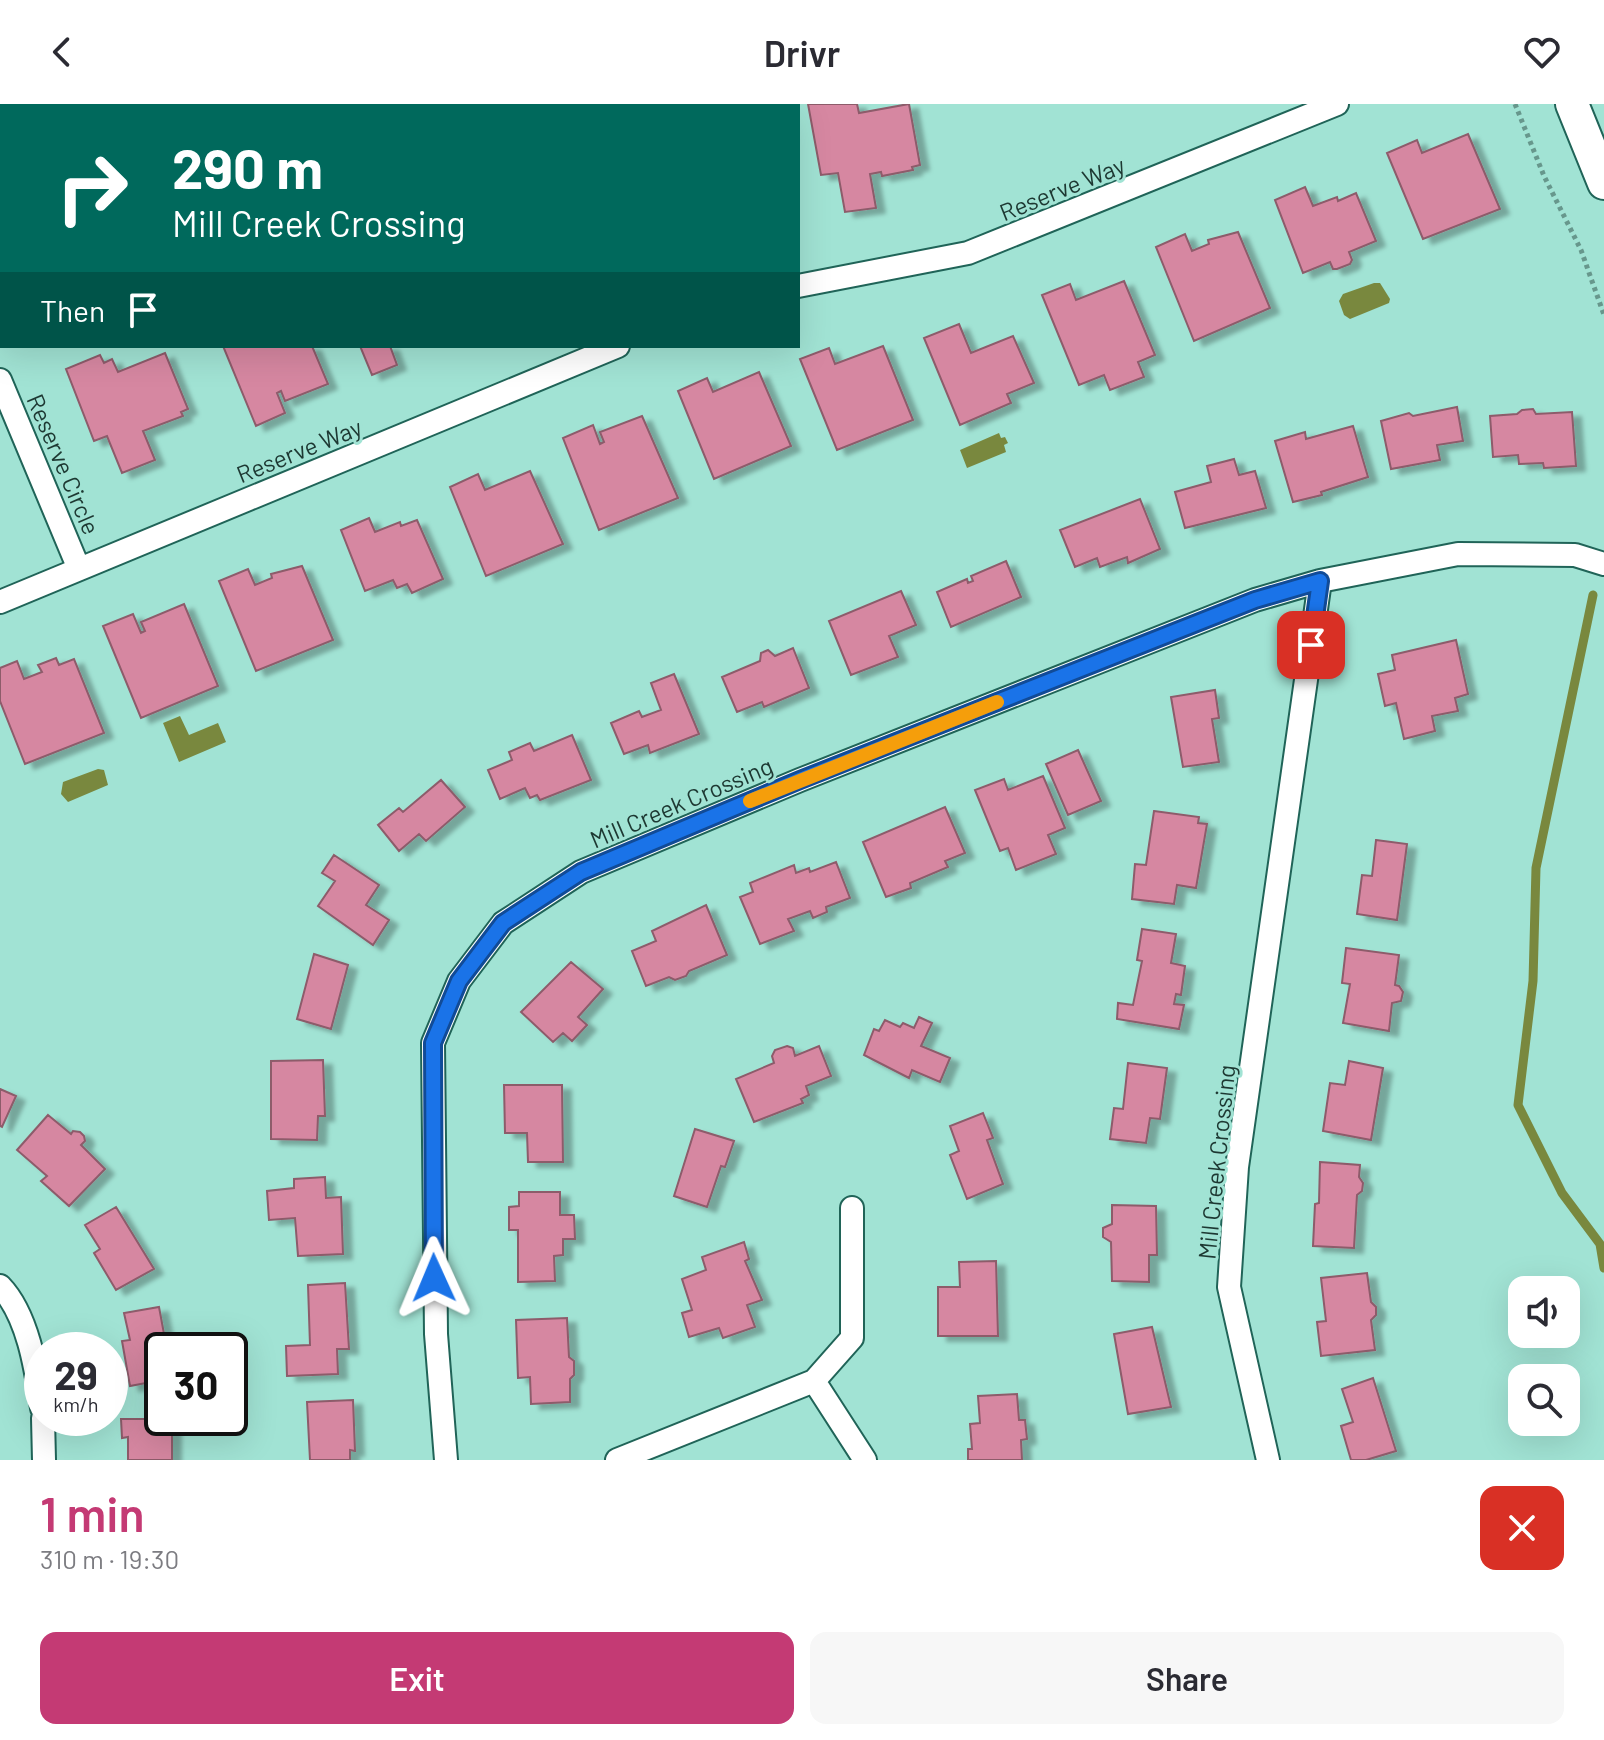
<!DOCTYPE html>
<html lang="en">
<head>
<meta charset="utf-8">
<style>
  :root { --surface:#fff; --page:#f7f7f7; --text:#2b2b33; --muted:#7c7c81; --accent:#c43a74 }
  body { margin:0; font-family:Barlow,sans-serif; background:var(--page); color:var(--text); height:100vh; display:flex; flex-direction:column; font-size:30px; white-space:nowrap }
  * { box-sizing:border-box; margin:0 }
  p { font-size:26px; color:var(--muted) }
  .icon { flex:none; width:44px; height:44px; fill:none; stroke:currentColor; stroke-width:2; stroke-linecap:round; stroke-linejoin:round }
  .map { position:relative; height:1356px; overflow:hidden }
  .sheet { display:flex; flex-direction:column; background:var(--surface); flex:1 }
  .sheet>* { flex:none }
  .top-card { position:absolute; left:0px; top:0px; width:800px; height:244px; box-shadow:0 8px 32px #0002; background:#00695c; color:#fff; overflow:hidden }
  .fabs { position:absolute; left:1508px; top:1172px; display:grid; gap:16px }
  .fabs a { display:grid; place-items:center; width:72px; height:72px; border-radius:16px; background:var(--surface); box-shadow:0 8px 32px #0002; font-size:40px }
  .speed { position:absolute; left:24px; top:1228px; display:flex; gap:16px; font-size:40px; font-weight:700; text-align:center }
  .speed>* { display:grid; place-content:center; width:104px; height:104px; border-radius:50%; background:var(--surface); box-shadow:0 8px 32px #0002; line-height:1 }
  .speed small { font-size:20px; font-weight:400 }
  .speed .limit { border:4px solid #111; border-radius:12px; background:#fff; color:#111 }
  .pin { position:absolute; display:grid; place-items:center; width:68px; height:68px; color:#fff; margin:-34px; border-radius:16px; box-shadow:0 4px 12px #0006 }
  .me { position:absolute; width:88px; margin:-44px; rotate:359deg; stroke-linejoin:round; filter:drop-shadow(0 0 6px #0008) }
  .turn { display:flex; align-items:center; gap:28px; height:168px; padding:0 40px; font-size:36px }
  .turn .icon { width:104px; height:104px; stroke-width:2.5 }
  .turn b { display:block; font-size:56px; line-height:68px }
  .then { display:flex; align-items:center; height:76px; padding:0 40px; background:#0003; gap:16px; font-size:30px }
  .round { display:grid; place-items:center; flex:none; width:84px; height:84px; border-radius:16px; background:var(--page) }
  .overview { display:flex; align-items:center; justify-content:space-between; height:136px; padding:0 40px }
  h1 { font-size:48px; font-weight:600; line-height:60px; color:var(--accent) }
  .primary-button { display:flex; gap:16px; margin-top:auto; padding:16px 40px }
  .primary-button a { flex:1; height:92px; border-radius:16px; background:var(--accent); color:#fff; font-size:32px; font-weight:600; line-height:92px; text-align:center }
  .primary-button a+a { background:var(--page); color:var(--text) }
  header { display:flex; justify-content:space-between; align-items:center; height:104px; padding:0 40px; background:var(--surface); font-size:36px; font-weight:600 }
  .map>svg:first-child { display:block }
  .water { fill:#79883e }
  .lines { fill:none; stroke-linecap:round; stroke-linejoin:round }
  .stream { stroke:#79883e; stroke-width:9 }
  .building { fill:#d687a1; stroke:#8d5b6b; stroke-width:2; filter:url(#shadow) }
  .street-casing { stroke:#206458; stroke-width:26 }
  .secondary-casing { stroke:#206458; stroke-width:36 }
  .path { stroke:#67978c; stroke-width:5; stroke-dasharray:4 4; stroke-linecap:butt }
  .street { stroke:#fff; stroke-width:22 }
  .secondary { stroke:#fff; stroke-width:32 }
  .route-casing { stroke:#114b97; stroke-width:20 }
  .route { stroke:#1a73e8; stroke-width:14 }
  .slow { stroke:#f59e0b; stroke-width:14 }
  .labels { text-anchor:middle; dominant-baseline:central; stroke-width:6; stroke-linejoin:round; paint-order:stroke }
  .street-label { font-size:24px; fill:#1d3832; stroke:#a1e3d4 }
</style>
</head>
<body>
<header><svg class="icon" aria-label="back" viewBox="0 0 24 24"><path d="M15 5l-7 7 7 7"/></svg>Drivr<svg class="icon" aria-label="heart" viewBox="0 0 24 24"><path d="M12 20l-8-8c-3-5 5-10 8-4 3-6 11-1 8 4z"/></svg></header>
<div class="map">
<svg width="1604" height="1356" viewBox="0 0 1604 1356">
  <defs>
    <filter id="shadow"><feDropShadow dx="9" dy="5" stdDeviation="2" flood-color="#0004"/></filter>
  </defs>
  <rect width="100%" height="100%" fill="#a1e3d4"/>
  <path class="water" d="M1374 179H1380L1390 195 1389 199 1350 215 1344 211 1339 197 1343 190Z
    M999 329 1001 334 1005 333 1008 339 1004 341 1006 348 967 364 960 346Z
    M180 612 189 631 218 619 226 638 179 658 163 619Z
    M98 665 104 666 108 681 68 698 61 690 63 678Z"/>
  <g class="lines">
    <path class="stream" d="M1593 491 1536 764 1533 877 1518 1001 1562 1089 1600 1140 1604 1164"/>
  </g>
  <path class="building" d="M808 0H857L859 9 909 0 920 61 912 63 913 66 882 72 881 68 870 70 876 104 845 108 838 69 821 71Z
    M1468 30 1500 105 1423 135 1387 49 1417 36 1422 49Z
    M1305 83 1313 102 1337 93 1338 97 1356 89 1376 137 1349 148 1352 156 1350 160 1337 165H1333L1330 158 1303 169 1275 96Z
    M1238 128 1270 204 1194 237 1156 143 1185 130 1192 147 1209 140 1208 136Z
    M1124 177 1155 251 1138 258 1144 273 1110 286 1104 271 1079 281 1042 191 1070 180 1076 196Z
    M959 220 971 249 1013 232 1034 279 1007 290 1011 299 960 321 924 234Z
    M223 242H312L328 280 285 297 281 287 277 289 285 309 256 322Z
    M360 242H390L397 261 372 271Z
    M883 242 913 316 837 346 800 255 829 244 835 260Z
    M165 249 188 305 181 308 183 312 143 327 155 356 122 369 107 332 94 337 66 265 100 251 104 259 112 255 118 268Z
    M759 268 791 342 714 375 678 287 707 274 713 288Z
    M1457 303 1463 337 1437 341 1440 356 1391 365 1381 317 1409 309 1413 312Z
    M1533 305 1536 310 1572 308 1576 362 1544 364 1543 359 1519 360 1518 351 1493 353 1490 312 1517 310 1522 306Z
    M642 312 678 394 599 426 563 334 593 321 600 340 604 338 600 328Z
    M1353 322 1368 373 1321 388 1322 391 1293 398 1275 337 1305 328 1306 335Z
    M1234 355 1239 371 1255 367 1266 404 1185 424 1175 388 1211 378 1207 362Z
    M530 367 563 440 486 472 450 383 478 370 485 386Z
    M1140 395 1160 445 1128 459 1127 453 1100 463 1097 454 1075 463 1060 426Z
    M369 414 375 428 400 418 401 422 417 416 443 475 412 489 407 480 397 484 393 476 365 487 341 426Z
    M1006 457 1021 493 951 523 937 488 967 475 968 479 973 477 971 472Z
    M302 462 333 536 256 567 219 477 248 465 255 481 272 474 271 470Z
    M901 487 916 521 889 532 898 553 851 571 829 517Z
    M184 500 218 582 141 614 103 522 133 510 141 529 145 527 141 518Z
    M1456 536 1468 590 1455 594 1458 607 1432 612 1435 627 1404 635 1396 599 1385 602 1378 570 1395 566 1392 551Z
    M793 544 809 584 764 603 762 598 737 608 722 573 760 557 761 549 768 546 775 552Z
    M56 554 59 561 74 555 104 629 25 660 0 597V564L17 557 24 575 42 568 38 561Z
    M674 570 699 630 650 649 648 641 624 650 611 619 639 607 642 613 661 606 651 579Z
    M1215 586 1219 614 1212 615 1219 658 1183 663 1171 593Z
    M572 631 591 676 540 696 537 691 530 694 525 684 500 695 488 666 512 656 509 648 530 639 534 647Z
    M1078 646 1101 697 1068 711 1046 660Z
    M1043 672 1065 724 1048 731 1056 750 1016 766 1008 744 1000 747 975 686 1004 675 1008 686Z
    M441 676 465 703 426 737 419 730 399 747 378 721 399 704 403 708Z
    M945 703 965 749 945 757 948 763 910 779 911 784 886 793 863 738Z
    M1154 707 1199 713 1198 719 1207 720 1196 784 1177 781 1174 800 1132 795 1135 760 1146 761Z
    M1376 736 1407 740 1397 816 1357 810 1362 771 1372 772Z
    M334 751 379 781 366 801 389 816 373 841 318 802 335 777 322 769Z
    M836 758 850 794 826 803 827 808 813 814 810 807 788 815 794 827 760 840 740 793 753 788 750 779 794 761 796 769 809 764 810 768Z
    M706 801 727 851 689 867 686 872 675 876 669 873 646 882 632 847 656 837 652 827Z
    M1142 825 1176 830 1171 859 1185 862 1181 891 1176 890 1174 900 1184 901 1179 925 1117 915 1118 899 1133 901 1142 857 1137 856Z
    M1346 844 1399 851 1395 881 1399 882 1403 888 1401 897 1392 899 1389 927 1343 919 1350 880 1342 879Z
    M314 850 348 861 331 925 297 915Z
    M571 858 603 885 578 913 587 921 572 937 563 929 553 938 521 908Z
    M919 913 932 919 921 942 950 954 940 978 912 966 909 974 864 951 874 925 879 927 885 916 900 923 903 919 914 924Z
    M787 942 793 944 795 952 819 942 831 972 806 982 809 991 801 995 803 999 754 1018 736 975 774 959 772 952 775 946Z
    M323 956 325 1012H318L317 1036 271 1035V957Z
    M1349 957 1383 964 1371 1036 1323 1027 1330 979 1345 981Z
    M1128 959 1167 964 1160 1015 1150 1014 1146 1039 1110 1035 1114 1004 1123 1005Z
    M504 981H562L563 1058H528L527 1029H505Z
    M0 985 16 992 2 1023 0 1022Z
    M983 1009 993 1034 987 1036 1003 1080 967 1095 950 1051 959 1047 950 1022Z
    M48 1011 71 1030 73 1027 80 1028 84 1032 85 1037 81 1041 105 1065 69 1102 41 1077 47 1072 17 1046Z
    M695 1025 734 1037 725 1063 721 1062 707 1103 674 1092Z
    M1320 1058 1360 1061 1359 1073 1363 1079 1362 1087 1357 1091 1354 1144 1313 1142 1315 1100 1319 1099Z
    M325 1073 326 1094 341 1093 343 1150 298 1152 295 1114 269 1116 267 1087 294 1084V1075Z
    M519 1088H560V1111H574L575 1135H563V1151L554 1152 555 1177 518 1178V1126H509V1103L519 1102Z
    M1112 1101 1156 1102 1157 1151H1149V1178L1112 1177 1111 1138 1103 1133V1124L1112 1120Z
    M116 1103 154 1165 116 1186 94 1149 100 1145 85 1121Z
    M744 1138 749 1155 745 1157 762 1196 747 1201 755 1223 723 1234 719 1224 689 1233 682 1209 692 1206 682 1175 706 1166 702 1153Z
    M996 1157 998 1232H938V1183H960L959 1158Z
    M1367 1169 1371 1198 1376 1203V1211L1371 1216 1375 1246 1321 1252 1317 1218 1326 1217 1321 1174Z
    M345 1179 349 1245H337L338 1270 287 1272 286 1242 310 1241 308 1181Z
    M159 1203 167 1246H162V1276L130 1282 122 1237 130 1236 124 1209Z
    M567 1214 569 1253 574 1257V1271L570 1275V1298L531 1300 530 1273 518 1274 516 1216Z
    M1152 1223 1171 1303 1128 1310 1114 1230Z
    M1373 1274 1396 1347 1366 1356H1351L1341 1322 1353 1318 1342 1285Z
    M1017 1290 1019 1316H1025L1027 1335 1021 1336 1022 1356H968V1345H972L970 1320 980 1319 978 1292Z
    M353 1296 355 1347 350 1346V1356H310L307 1298Z
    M121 1315H172V1356H128V1333L122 1334Z"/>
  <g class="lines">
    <defs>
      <path id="street" d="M798 182 968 149 1337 0
        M0 276 79 465
        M0 498 618 242
        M0 1182C28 1211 36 1265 42 1304
        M814 1277 865 1356
        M43 1314 44 1356
        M446 1356 436 1230 433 939 459 877 503 819 581 768 800 676 1255 496 1320 477 1458 450 1575 451 1604 460
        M617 1356 814 1277 852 1234V1104
        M1268 1356 1229 1183 1237 1063 1320 477"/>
      <path id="secondary" d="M1572 0 1604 79"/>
    </defs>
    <use href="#street" class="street-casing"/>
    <use href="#secondary" class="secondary-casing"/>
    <path class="path" d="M1515 0 1544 72 1581 146 1604 211"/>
    <use href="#street" class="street"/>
    <use href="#secondary" class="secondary"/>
  </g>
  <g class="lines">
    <defs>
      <path id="route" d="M434 1174 433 939 459 877 503 819 581 768 800 676 1255 496 1320 477 1311 541"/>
    </defs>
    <use href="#route" class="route-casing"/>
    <use href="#route" class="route"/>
    <path class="slow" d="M750 697 997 598"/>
  </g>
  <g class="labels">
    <g class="street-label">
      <text transform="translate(1062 84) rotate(-22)">Reserve Way</text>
      <text transform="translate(299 346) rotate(-22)">Reserve Way</text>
      <text transform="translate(64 360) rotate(67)">Reserve Circle</text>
      <text transform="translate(681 698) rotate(-23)">Mill Creek Crossing</text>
      <text transform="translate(1216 1058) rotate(-84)">Mill Creek Crossing</text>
    </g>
  </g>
</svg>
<div class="fabs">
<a><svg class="icon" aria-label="sound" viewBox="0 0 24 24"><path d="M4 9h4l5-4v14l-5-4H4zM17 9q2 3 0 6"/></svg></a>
<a><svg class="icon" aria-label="search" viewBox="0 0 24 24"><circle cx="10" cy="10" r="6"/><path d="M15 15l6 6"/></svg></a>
</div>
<div class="speed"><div>29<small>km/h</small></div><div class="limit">30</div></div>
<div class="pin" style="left:1311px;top:541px;background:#d93025"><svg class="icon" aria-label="arrive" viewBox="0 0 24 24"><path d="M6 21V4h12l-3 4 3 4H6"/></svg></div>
<svg class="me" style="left:434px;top:1174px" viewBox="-20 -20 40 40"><path d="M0-17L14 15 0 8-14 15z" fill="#1a73e8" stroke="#fff" stroke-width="4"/></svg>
<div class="top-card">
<div class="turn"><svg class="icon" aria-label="right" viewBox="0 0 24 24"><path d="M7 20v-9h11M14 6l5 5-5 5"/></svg><div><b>290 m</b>Mill Creek Crossing</div></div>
<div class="then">Then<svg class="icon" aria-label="arrive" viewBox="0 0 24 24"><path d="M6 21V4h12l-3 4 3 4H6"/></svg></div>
</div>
</div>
<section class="sheet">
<div class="overview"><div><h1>1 min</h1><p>310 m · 19:30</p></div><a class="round" style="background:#d93025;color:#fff"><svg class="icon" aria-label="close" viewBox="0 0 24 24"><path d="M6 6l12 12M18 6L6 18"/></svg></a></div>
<div class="primary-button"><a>Exit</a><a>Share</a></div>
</section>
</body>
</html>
